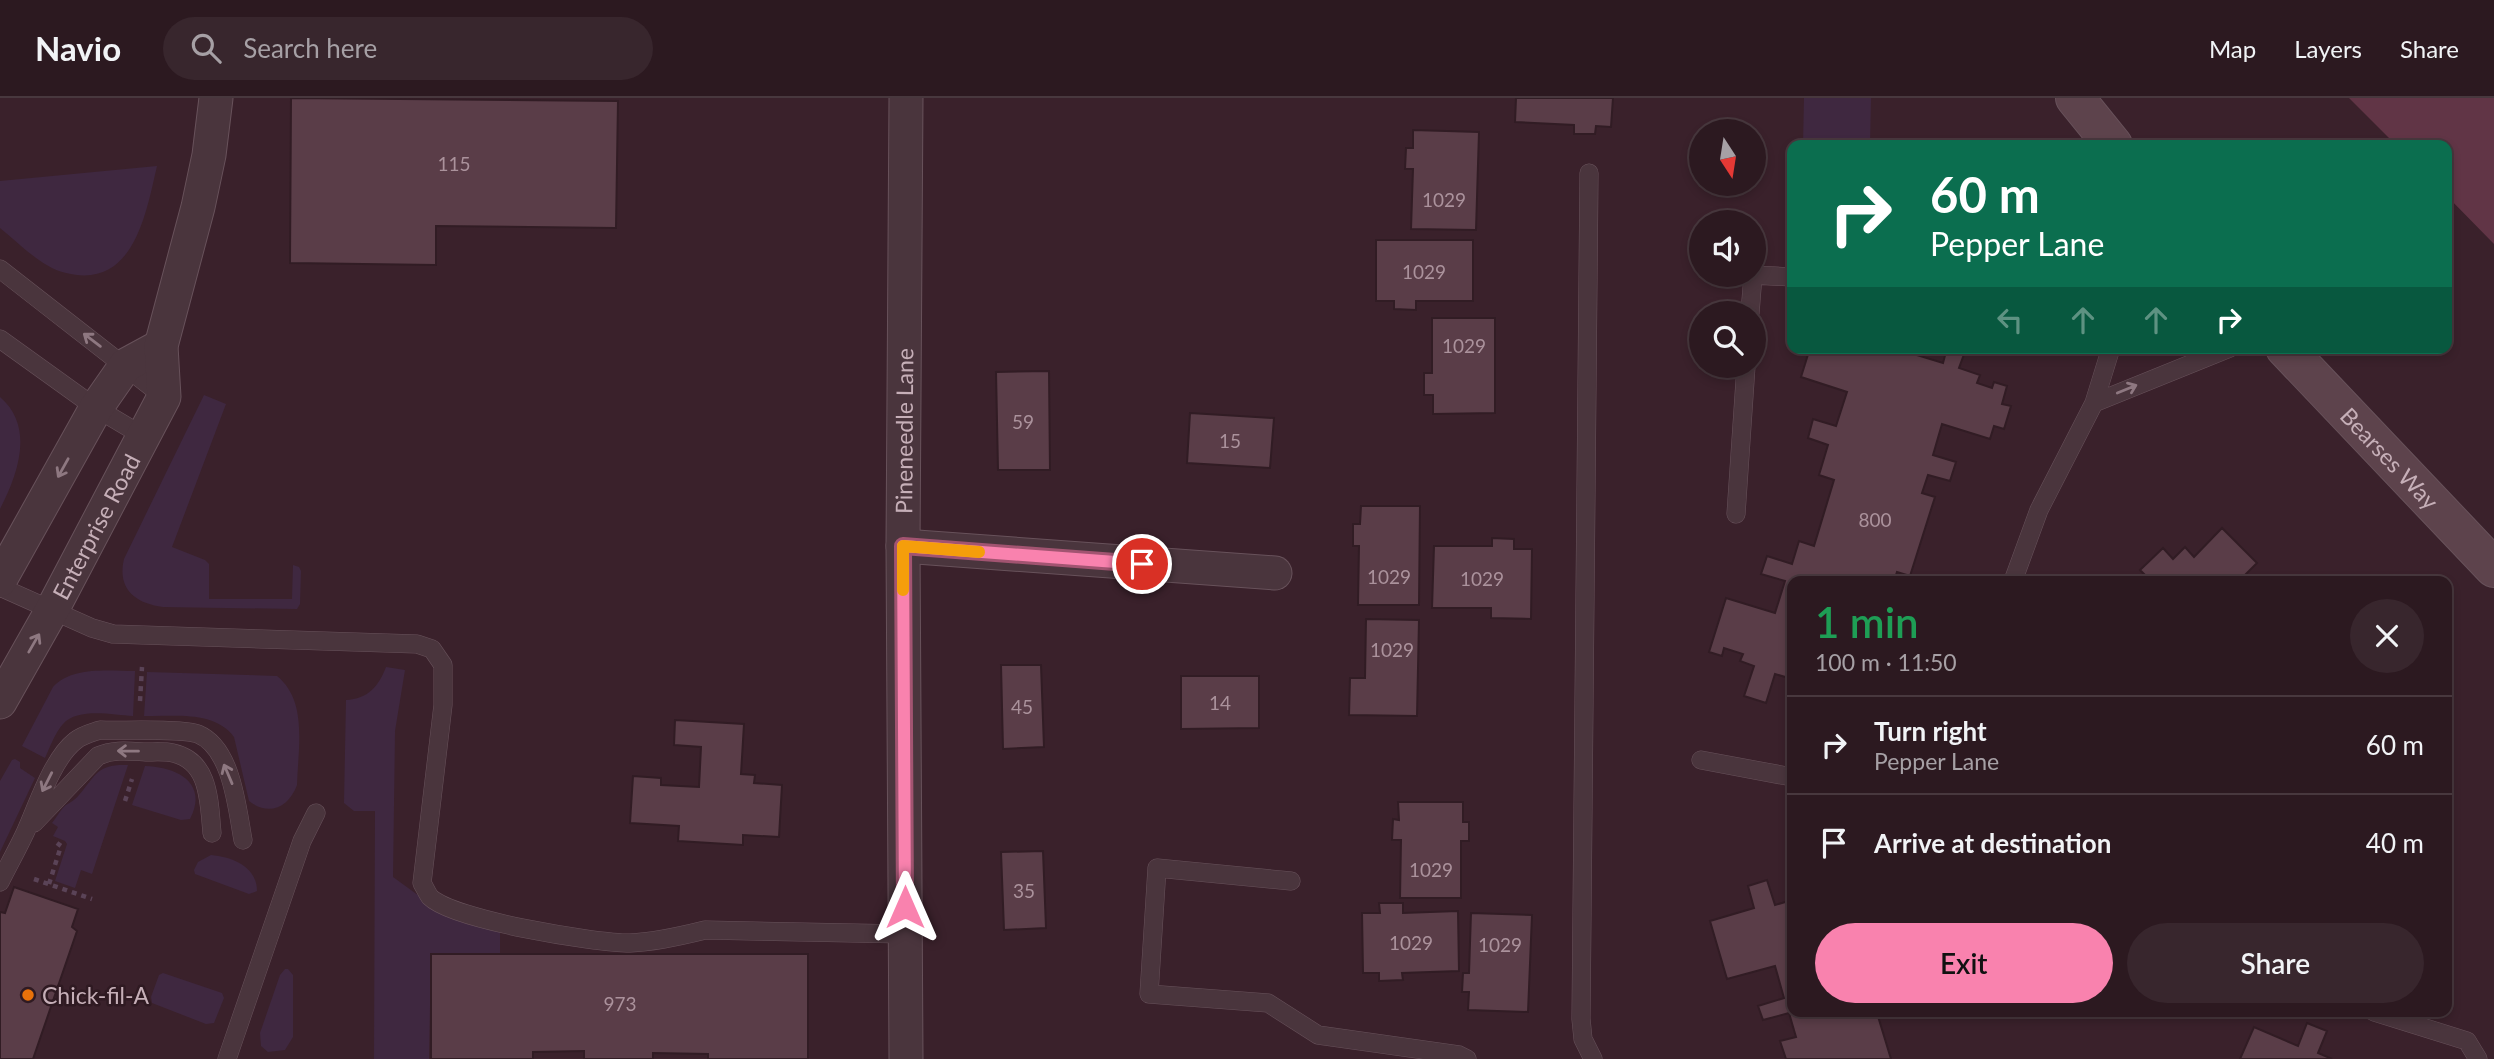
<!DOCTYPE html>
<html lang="en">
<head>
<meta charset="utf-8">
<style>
  :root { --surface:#2c1920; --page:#38262d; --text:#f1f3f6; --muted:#a6a0a5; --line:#48383e; --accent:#f982ae }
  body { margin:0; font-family:Lato,sans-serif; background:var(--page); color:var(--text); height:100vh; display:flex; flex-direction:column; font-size:26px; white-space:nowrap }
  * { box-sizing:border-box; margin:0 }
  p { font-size:23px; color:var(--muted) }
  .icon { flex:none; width:38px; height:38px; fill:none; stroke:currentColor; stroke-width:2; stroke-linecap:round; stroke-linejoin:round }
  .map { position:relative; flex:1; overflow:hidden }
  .details { position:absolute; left:1787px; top:478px; width:665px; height:441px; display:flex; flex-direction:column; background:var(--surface); border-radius:14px; box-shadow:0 4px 10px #0003,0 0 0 2px var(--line) }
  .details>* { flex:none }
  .top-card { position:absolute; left:1787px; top:42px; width:665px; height:214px; border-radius:14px; box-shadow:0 4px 10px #0003,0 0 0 2px var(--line); background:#0b6e4f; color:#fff; overflow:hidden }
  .needle { width:46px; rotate:168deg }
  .controls { position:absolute; left:1689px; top:21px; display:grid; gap:14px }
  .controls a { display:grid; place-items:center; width:77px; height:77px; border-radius:50%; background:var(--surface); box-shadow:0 4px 10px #0003,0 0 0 2px var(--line); font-size:35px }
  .pin { position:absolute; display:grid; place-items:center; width:60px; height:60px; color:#fff; margin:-30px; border:4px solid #fff; border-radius:50%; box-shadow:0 2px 7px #0007 }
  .me { position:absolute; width:77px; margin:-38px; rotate:0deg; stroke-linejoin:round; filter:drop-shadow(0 0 5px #0008) }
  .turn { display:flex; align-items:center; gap:24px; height:147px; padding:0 28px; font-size:32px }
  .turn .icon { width:91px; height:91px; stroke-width:2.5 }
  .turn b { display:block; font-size:49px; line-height:60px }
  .lanes { display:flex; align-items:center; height:66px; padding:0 28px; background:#0003; justify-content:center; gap:35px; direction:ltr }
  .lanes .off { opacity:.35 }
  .round { display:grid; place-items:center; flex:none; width:74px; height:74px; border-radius:37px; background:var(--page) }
  .summary { display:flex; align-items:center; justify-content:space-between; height:119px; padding:0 28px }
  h1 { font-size:42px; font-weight:600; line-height:52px; color:#1e9e55 }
  .button { display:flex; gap:14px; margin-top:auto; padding:14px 28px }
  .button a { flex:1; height:80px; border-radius:42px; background:var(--accent); color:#111; font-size:28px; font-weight:600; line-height:80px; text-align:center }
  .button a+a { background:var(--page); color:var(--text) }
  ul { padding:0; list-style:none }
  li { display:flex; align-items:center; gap:21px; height:98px; padding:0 28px; border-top:2px solid var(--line) }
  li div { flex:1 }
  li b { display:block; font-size:26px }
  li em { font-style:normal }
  header { display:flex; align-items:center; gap:42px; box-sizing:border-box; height:98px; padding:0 35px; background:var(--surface); border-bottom:2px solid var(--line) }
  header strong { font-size:33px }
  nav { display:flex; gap:38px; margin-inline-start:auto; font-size:24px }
  .search { width:490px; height:63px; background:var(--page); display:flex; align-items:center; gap:18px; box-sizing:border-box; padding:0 24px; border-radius:38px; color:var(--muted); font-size:26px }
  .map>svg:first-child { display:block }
  .green { fill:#3f2840 }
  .water { fill:#613546 }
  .building { fill:#5a3d48; stroke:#311c24; stroke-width:2 }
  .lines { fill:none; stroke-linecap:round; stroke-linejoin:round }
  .lane-casing { stroke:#68525b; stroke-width:19 }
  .street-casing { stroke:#68525b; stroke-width:35 }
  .secondary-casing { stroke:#68525b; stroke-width:40 }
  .path { stroke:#5a4357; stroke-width:4.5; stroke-dasharray:5 5; stroke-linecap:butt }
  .lane { stroke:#4a353d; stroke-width:18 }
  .street { stroke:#4a353d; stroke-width:33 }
  .secondary { stroke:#5d434c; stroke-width:38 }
  .oneway { stroke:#8e7881 }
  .route-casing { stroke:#a25471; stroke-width:18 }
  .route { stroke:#f982ae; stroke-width:12 }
  .slow { stroke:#f59e0b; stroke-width:12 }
  .food-dot { fill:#e8710a; stroke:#2f1a22; stroke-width:2.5 }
  .labels { text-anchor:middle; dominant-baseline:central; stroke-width:5; stroke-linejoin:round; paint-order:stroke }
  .number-label { font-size:19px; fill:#ab929c }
  .street-label { font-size:23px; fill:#c6afb8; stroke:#2f1a22 }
  .poi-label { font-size:23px; fill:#c6afb8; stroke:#2f1a22; text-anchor:start }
</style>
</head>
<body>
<header>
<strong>Navio</strong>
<div class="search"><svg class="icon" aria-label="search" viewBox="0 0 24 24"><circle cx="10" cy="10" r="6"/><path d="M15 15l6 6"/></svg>Search here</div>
<nav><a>Map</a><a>Layers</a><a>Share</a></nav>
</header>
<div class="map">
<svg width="2494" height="961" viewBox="0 0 2494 961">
  <rect width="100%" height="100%" fill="#3a212b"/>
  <path class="green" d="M1804 0H1871L1870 47H1803Z
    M157 68C146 115 134 192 66 175 42 170 19 145 0 130V83Z
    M204 297 226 306 172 449 205 462 209 466V501H292L293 467 299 469 301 473 300 506 297 511 163 509C135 505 117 491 124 461Z
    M0 299C35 329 18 376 0 411Z
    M386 569 405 572 395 633 393 779 437 811 500 830V856H431L429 961H374L375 713H354L344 705 346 602C368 601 379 588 386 569Z
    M135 573 133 618C113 617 78 609 63 626 55 635 50 649 45 660L22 648 53 589C72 568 108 573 135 573Z
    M147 574 277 578C308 603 298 650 297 687 289 709 269 719 249 703L234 639C214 612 174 619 144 618Z
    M15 661 20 664V670L35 680 0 754V683L12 662Z
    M128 667 92 776 81 772 75 790 55 783 67 746 65 743 53 738 58 729 52 725C56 720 61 711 66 707 71 704 75 702 79 697 97 676 97 666 128 667Z
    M145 668C176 669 209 684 190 721L181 722 132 707Z
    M211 757C233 759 257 769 257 793L249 796 195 776 194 772 198 764Z
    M285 871H288L293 877V939L285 952 268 954 261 948 260 935 280 877Z
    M163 875 222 895 224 900 214 925 206 926 152 905 151 899 159 877Z"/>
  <path class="water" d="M2349 0H2494V146L2447 98 2446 47H2396Z"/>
  <path class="building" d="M291 0 618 3 616 130 436 128V167L290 165Z
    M1516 0H1613L1611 29 1596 28 1595 36H1574V27L1515 24Z
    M1413 32 1479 34 1476 132 1411 131 1413 71H1405L1406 50H1413Z
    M1376 142H1473V203H1416V212L1394 211V203H1376Z
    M1432 220H1495V315L1433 316V297H1424V275H1432Z
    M1810 250H1894L1943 265 1947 250 1966 251 1959 270 1980 277 1977 285 1992 290 1994 284 2007 288 2002 306 2011 308 2004 331 1994 328 1990 341 1942 326 1933 357 1956 364 1950 383 1928 377 1922 395 1935 399 1910 478 1897 474 1894 483H1792V581L1775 576 1766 605 1744 598 1754 568 1740 563 1743 556 1724 550 1722 558 1709 554 1726 500 1775 515 1785 483 1761 476 1767 458 1792 466 1799 443 1814 448 1834 382 1819 377 1828 347 1808 340 1813 321 1836 328 1847 294 1801 279Z
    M1049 273 1050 372H998L996 274Z
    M1190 315 1274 320 1270 370 1187 365Z
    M1361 408H1420L1419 507H1358L1359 448H1353V426H1360Z
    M2222 430 2257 465 2239 483H2151L2140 472 2163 450 2173 461 2185 449 2194 459Z
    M1492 440 1514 441V451H1532L1531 521 1491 520V510H1432L1434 448H1492Z
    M1366 521 1419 522 1417 618 1349 617 1350 580H1365Z
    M1001 567H1041L1044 649 1003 651Z
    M1181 578H1259V630L1181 631Z
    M675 622 744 626 741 676 755 677 754 685 782 687 779 739 743 737V747L678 743 679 728 630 725 633 678 661 680V687L699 689 701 649 674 647Z
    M1398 704H1463V724H1469V743H1461V800H1400L1401 742H1392L1393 721 1399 722Z
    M1043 753 1046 830 1004 832 1001 754Z
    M1767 782 1775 807 1792 802V914H1883L1877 915 1891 961H1786L1780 943 1796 939 1789 915 1763 922 1758 908 1784 900 1775 868 1727 881 1710 823 1754 810 1748 788Z
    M14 789 78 811 72 829 77 833 33 961H0V814L5 815Z
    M1379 805H1403V815L1458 813 1459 873 1402 875 1403 882 1379 883V875H1363L1362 815H1380Z
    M1471 815 1532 817 1528 914 1468 912 1469 894H1462L1463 875H1469Z
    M431 856H808V961H708V956L653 955V961H584V953L533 954V961H431Z
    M2307 925 2327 933 2318 955 2332 961H2240L2254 929 2298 948Z"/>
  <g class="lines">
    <defs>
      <path id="lane" d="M1589 75 1581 921 1583 941 1593 961
        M0 171 164 299
        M1750 215 1753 177 1792 179
        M0 241 96 310 143 338
        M2111 250 2094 305 2230 250
        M1736 416 1746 268
        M2013 483 2039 412 2094 305
        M0 489 92 530 113 536 417 546 432 551 443 567V607L422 785C425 790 427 795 430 799 453 822 595 845 630 845 655 844 681 838 705 832L905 836
        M1701 662 1792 679
        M34 725 98 658C114 651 128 653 146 654 154 654 164 653 173 655 210 663 209 704 212 735
        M1291 783 1157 770 1149 896 1268 905 1318 937 1459 957 1467 961
        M0 784C8 768 17 752 25 735 37 709 52 661 75 643 82 637 91 635 100 632 119 633 183 630 198 636 232 650 237 710 243 742
        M2374 914 2467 943 2478 961
        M227 961 302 743 316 715"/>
      <g id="street">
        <path d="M903 448 1275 475"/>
        <path d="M0 482 96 310 126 267 161 248"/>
        <path id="s1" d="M0 604 52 512 164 299 161 248 198 109 209 57 216 0"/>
        <path id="s2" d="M906 961 903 448 906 0"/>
      </g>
      <g id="secondary">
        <path d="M2075 0 2113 47"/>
        <path id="s3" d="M2285 250 2494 470"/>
      </g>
    </defs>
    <use href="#lane" class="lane-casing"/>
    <use href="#street" class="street-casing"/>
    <use href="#secondary" class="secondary-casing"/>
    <path class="path" d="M140 603 142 569
      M125 703 132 681
      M34 781 92 801
      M49 786 61 748 57 745"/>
    <use href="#lane" class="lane"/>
    <use href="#street" class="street"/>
    <use href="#secondary" class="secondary"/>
  </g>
  <defs><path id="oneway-shaft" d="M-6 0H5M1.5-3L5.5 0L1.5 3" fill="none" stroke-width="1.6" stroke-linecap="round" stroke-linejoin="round" transform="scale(1.75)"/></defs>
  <g class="oneway">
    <use href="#oneway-shaft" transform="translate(92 242) rotate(-143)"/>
    <use href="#oneway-shaft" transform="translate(2127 291) rotate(-22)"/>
    <use href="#oneway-shaft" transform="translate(63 370) rotate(119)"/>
    <use href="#oneway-shaft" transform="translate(34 545) rotate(-60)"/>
    <use href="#oneway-shaft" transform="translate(128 653) rotate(-179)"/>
    <use href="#oneway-shaft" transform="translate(228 676) rotate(-113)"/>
    <use href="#oneway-shaft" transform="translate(47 684) rotate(117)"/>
  </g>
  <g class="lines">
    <defs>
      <path id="route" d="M905 809 903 448 1142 466"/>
    </defs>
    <use href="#route" class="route-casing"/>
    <use href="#route" class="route"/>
    <path class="slow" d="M903 492V448L979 454"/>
  </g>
  <circle class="food-dot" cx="28" cy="897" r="7"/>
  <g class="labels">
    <g class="number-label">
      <text x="454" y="65">115</text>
      <text x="1444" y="101">1029</text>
      <text x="1424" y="173">1029</text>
      <text x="1464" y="247">1029</text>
      <text x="1023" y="323">59</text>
      <text x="1230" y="342">15</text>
      <text x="1875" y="421">800</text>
      <text x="1389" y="478">1029</text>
      <text x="1482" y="480">1029</text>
      <text x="1392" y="551">1029</text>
      <text x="1220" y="604">14</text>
      <text x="1022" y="608">45</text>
      <text x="1431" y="771">1029</text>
      <text x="1024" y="792">35</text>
      <text x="1411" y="844">1029</text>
      <text x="1500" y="846">1029</text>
      <text x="620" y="905">973</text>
    </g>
    <g class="street-label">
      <text stroke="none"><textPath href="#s2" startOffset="628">Pineneedle Lane</textPath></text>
      <text stroke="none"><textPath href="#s3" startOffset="152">Bearses Way</textPath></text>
      <text stroke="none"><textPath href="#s1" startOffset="200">Enterprise Road</textPath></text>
    </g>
    <g class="poi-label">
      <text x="42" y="897">Chick-fil-A</text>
    </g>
  </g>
</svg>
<div class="controls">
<a><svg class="needle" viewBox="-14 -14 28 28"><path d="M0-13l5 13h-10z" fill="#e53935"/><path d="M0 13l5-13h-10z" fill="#a6a0a5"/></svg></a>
<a><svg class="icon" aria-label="sound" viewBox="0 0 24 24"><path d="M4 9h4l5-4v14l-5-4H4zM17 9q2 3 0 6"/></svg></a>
<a><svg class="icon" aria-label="search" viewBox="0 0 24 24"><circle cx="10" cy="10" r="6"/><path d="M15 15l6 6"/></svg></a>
</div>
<div class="pin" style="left:1142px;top:466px;background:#d93025"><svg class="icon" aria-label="arrive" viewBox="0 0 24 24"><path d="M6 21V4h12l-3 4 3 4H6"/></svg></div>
<svg class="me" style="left:905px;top:809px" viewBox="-20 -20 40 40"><path d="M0-17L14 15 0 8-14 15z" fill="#f982ae" stroke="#fff" stroke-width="4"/></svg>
<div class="top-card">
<div class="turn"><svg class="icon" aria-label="right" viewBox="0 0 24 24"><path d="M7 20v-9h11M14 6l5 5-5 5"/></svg><div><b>60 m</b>Pepper Lane</div></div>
<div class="lanes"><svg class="icon off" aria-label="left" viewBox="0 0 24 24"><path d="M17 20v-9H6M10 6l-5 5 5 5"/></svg><svg class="icon off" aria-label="ahead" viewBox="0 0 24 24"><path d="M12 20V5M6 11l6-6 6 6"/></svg><svg class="icon off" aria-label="ahead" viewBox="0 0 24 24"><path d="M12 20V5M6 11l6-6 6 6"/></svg><svg class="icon" aria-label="right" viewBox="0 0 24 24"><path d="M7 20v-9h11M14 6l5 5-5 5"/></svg></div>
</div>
<section class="details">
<div class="summary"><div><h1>1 min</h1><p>100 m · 11:50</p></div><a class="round"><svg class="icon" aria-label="close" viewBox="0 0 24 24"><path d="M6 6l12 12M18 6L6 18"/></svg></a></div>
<ul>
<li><svg class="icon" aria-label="right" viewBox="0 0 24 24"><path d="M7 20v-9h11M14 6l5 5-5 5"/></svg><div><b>Turn right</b><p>Pepper Lane</p></div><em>60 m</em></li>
<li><svg class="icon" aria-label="arrive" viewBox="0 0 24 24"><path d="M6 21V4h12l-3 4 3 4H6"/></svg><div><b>Arrive at destination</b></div><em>40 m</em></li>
</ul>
<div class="button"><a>Exit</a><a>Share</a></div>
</section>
</div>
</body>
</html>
